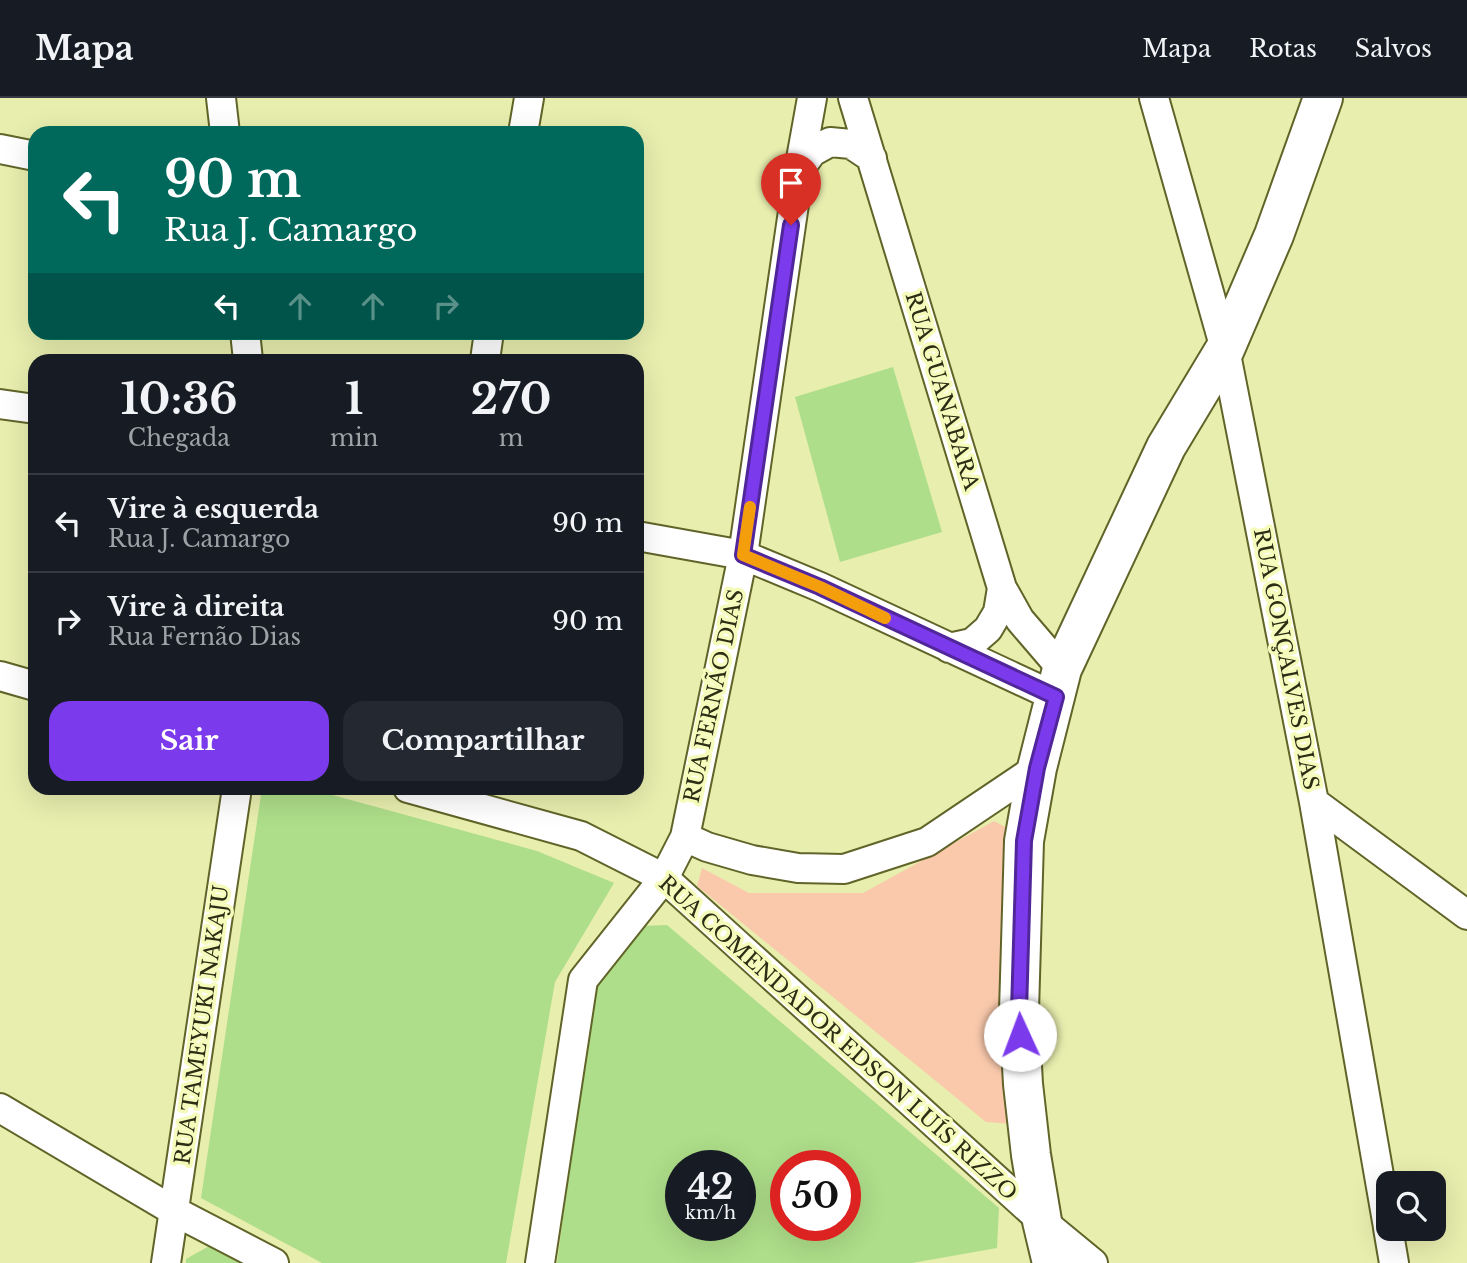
<!DOCTYPE html>
<html lang="pt">
<head>
<meta charset="utf-8">
<style>
  :root { --surface:#171b24; --page:#242831; --text:#f1f3f6; --muted:#9ea1a6; --line:#363941; --accent:#7c3aed }
  body { margin:0; font-family:"Libre Baskerville",serif; background:var(--page); color:var(--text); height:100vh; display:flex; flex-direction:column; font-size:26px; white-space:nowrap }
  * { box-sizing:border-box; margin:0 }
  p { font-size:23px; color:var(--muted) }
  .icon { flex:none; width:38px; height:38px; fill:none; stroke:currentColor; stroke-width:2; stroke-linecap:round; stroke-linejoin:round }
  .map { position:relative; flex:1; overflow:hidden }
  .sheet { position:absolute; left:28px; top:256px; width:616px; height:441px; display:flex; flex-direction:column; background:var(--surface); border-radius:21px; box-shadow:0 7px 28px #0002 }
  .sheet>* { flex:none }
  .banner { position:absolute; left:28px; top:28px; width:616px; height:214px; border-radius:21px; box-shadow:0 7px 28px #0002; background:#00695c; color:#fff; overflow:hidden }
  .fabs { position:absolute; left:1376px; top:1073px; display:grid; gap:14px }
  .fabs a { display:grid; place-items:center; width:70px; height:70px; border-radius:14px; background:var(--surface); box-shadow:0 7px 28px #0002; font-size:35px }
  .speed { position:absolute; left:665px; top:1052px; display:flex; gap:14px; font-size:35px; font-weight:700; text-align:center }
  .speed>* { display:grid; place-content:center; width:91px; height:91px; border-radius:50%; background:var(--surface); box-shadow:0 7px 28px #0002; line-height:1 }
  .speed small { font-size:18px; font-weight:400 }
  .speed .limit { border:10px solid #d22; background:#fff; color:#111 }
  .pin { position:absolute; display:grid; place-items:center; width:60px; height:60px; color:#fff; margin:-72px -30px; border-radius:50% 50% 50% 0; rotate:-45deg; box-shadow:0 0 7px #0007 }
  .pin .icon { rotate:45deg }
  .me { position:absolute; width:77px; margin:-38px; rotate:358deg; stroke-linejoin:round; filter:drop-shadow(0 0 5px #0008) }
  .turn { display:flex; align-items:center; gap:24px; height:147px; padding:0 21px; font-size:32px }
  .turn .icon { width:91px; height:91px; stroke-width:2.5 }
  .turn b { display:block; font-size:49px; line-height:60px }
  .lanes { display:flex; align-items:center; height:66px; padding:0 21px; background:#0003; justify-content:center; gap:35px; direction:ltr }
  .lanes .off { opacity:.35 }
  .eta { display:flex; justify-content:space-evenly; align-items:center; height:119px; text-align:center }
  .eta b { font-size:42px; font-weight:700; line-height:49px }
  .button { display:flex; gap:14px; margin-top:auto; padding:14px 21px }
  .button a { flex:1; height:80px; border-radius:21px; background:var(--accent); color:#fff; font-size:28px; font-weight:700; line-height:80px; text-align:center }
  .button a+a { background:var(--page); color:var(--text) }
  ul { padding:0; list-style:none }
  li { display:flex; align-items:center; gap:21px; height:98px; padding:0 21px; border-top:2px solid var(--line) }
  li div { flex:1 }
  li b { display:block; font-size:26px }
  li em { font-style:normal }
  header { display:flex; align-items:center; gap:42px; box-sizing:border-box; height:98px; padding:0 35px; background:var(--surface); border-bottom:2px solid var(--line) }
  header strong { font-size:33px }
  nav { display:flex; gap:38px; margin-inline-start:auto; font-size:24px }
  .map>svg:first-child { display:block }
  .green { fill:#fac9ac }
  .building { fill:#aede89; fill-rule:evenodd }
  .lines { fill:none; stroke-linecap:round; stroke-linejoin:round }
  .minor-casing { stroke:#606428; stroke-width:32 }
  .secondary-casing { stroke:#606428; stroke-width:42 }
  .minor { stroke:#fff; stroke-width:28 }
  .secondary { stroke:#fff; stroke-width:38 }
  .route-casing { stroke:#51269a; stroke-width:18 }
  .route { stroke:#7c3aed; stroke-width:12 }
  .slow { stroke:#f59e0b; stroke-width:12 }
  .labels { text-anchor:middle; dominant-baseline:central; stroke-width:7; stroke-linejoin:round; paint-order:stroke }
  .street-label { font-size:21px; fill:#2b2d14; stroke:#f5fbbb }
</style>
</head>
<body>
<header>
<strong>Mapa</strong>
<nav><a>Mapa</a><a>Rotas</a><a>Salvos</a></nav>
</header>
<div class="map">
<svg width="1467" height="1165" viewBox="0 0 1467 1165">
  <rect width="100%" height="100%" fill="#e8eeae"/>
  <path class="green" d="M994 723 1009 731 1013 1026 986 1024 697 788 702 770 749 795H863Z"/>
  <path class="building" d="M893 269 942 434 840 464 795 299Z
    M262 690H307L537 753 614 785 555 884 506 1165H322L201 1100Z
    M667 827 999 1110 997 1150 912 1165H557L594 885 641 828ZM681 1068H740V1127H681ZM786 1068H845V1127H786Z
    M211 1147 243 1165H186V1161Z"/>
  <g class="lines">
    <defs>
      <path id="minor" d="M221 0 225 35
        M853 0 1002 490 1020 522 1062 571
        M1154 0 1225 251 1314 704 1388 1129
        M523 35 529 0
        M0 51 35 58
        M799 72 812 54 830 44 851 46 872 60
        M245 234 248 262
        M485 262 489 234
        M0 306 35 311
        M637 438 743 457 820 489 1056 599
        M949 550 972 545 988 531 998 514 1002 490
        M0 578 35 588
        M408 690 581 738 664 780 1042 1123 1093 1165
        M1314 704 1467 817
        M685 739 707 749 752 762 798 770 844 771 927 744 1037 670
        M0 1010 174 1113 274 1165
        M1388 1130 1394 1165
        M166 1165 237 690
        M540 1165 583 882 664 780 685 739 743 457 799 72 812 0"/>
      <path id="secondary" d="M1052 1165 1042 1123 1031 1057 1023 986 1019 913 1024 743 1037 670 1062 571 1166 349 1225 251 1274 137 1323 0"/>
    </defs>
    <use href="#minor" class="minor-casing"/>
    <use href="#secondary" class="secondary-casing"/>
    <use href="#minor" class="minor"/>
    <use href="#secondary" class="secondary"/>
  </g>
  <g class="lines">
    <defs>
      <path id="route" d="M791 127 743 457 820 489 1056 599 1037 670 1024 743 1019 913 1020 937"/>
    </defs>
    <use href="#route" class="route-casing"/>
    <use href="#route" class="route"/>
    <path class="slow" d="M750 409 743 457 820 489 885 520"/>
  </g>
  <g class="labels">
    <g class="street-label">
      <text transform="translate(942 293) rotate(73)">RUA GUANABARA</text>
      <text transform="translate(1286 561) rotate(79)">RUA GONÇALVES DIAS</text>
      <text transform="translate(714 598) rotate(-78)">RUA FERNÃO DIAS</text>
      <text transform="translate(202 927) rotate(-82)">RUA TAMEYUKI NAKAJU</text>
      <text transform="translate(838 940) rotate(42)">RUA COMENDADOR EDSON LUÍS RIZZO</text>
    </g>
  </g>
</svg>
<div class="fabs">
<a><svg class="icon" aria-label="search" viewBox="0 0 24 24"><circle cx="10" cy="10" r="6"/><path d="M15 15l6 6"/></svg></a>
</div>
<div class="speed"><div>42<small>km/h</small></div><div class="limit">50</div></div>
<div class="pin" style="left:791px;top:127px;background:#d93025"><svg class="icon" aria-label="arrive" viewBox="0 0 24 24"><path d="M6 21V4h12l-3 4 3 4H6"/></svg></div>
<svg class="me" style="left:1020px;top:937px" viewBox="-20 -20 40 40"><circle r="19" fill="#fff"/><path d="M0-13L10 11 0 6-10 11z" fill="#7c3aed"/></svg>
<div class="banner">
<div class="turn"><svg class="icon" aria-label="left" viewBox="0 0 24 24"><path d="M17 20v-9H6M10 6l-5 5 5 5"/></svg><div><b>90 m</b>Rua J. Camargo</div></div>
<div class="lanes"><svg class="icon" aria-label="left" viewBox="0 0 24 24"><path d="M17 20v-9H6M10 6l-5 5 5 5"/></svg><svg class="icon off" aria-label="ahead" viewBox="0 0 24 24"><path d="M12 20V5M6 11l6-6 6 6"/></svg><svg class="icon off" aria-label="ahead" viewBox="0 0 24 24"><path d="M12 20V5M6 11l6-6 6 6"/></svg><svg class="icon off" aria-label="right" viewBox="0 0 24 24"><path d="M7 20v-9h11M14 6l5 5-5 5"/></svg></div>
</div>
<section class="sheet">
<div class="eta">
<div><b>10:36</b><p>Chegada</p></div>
<div><b>1</b><p>min</p></div>
<div><b>270</b><p>m</p></div>
</div>
<ul>
<li><svg class="icon" aria-label="left" viewBox="0 0 24 24"><path d="M17 20v-9H6M10 6l-5 5 5 5"/></svg><div><b>Vire à esquerda</b><p>Rua J. Camargo</p></div><em>90 m</em></li>
<li><svg class="icon" aria-label="right" viewBox="0 0 24 24"><path d="M7 20v-9h11M14 6l5 5-5 5"/></svg><div><b>Vire à direita</b><p>Rua Fernão Dias</p></div><em>90 m</em></li>
</ul>
<div class="button"><a>Sair</a><a>Compartilhar</a></div>
</section>
</div>
</body>
</html>
